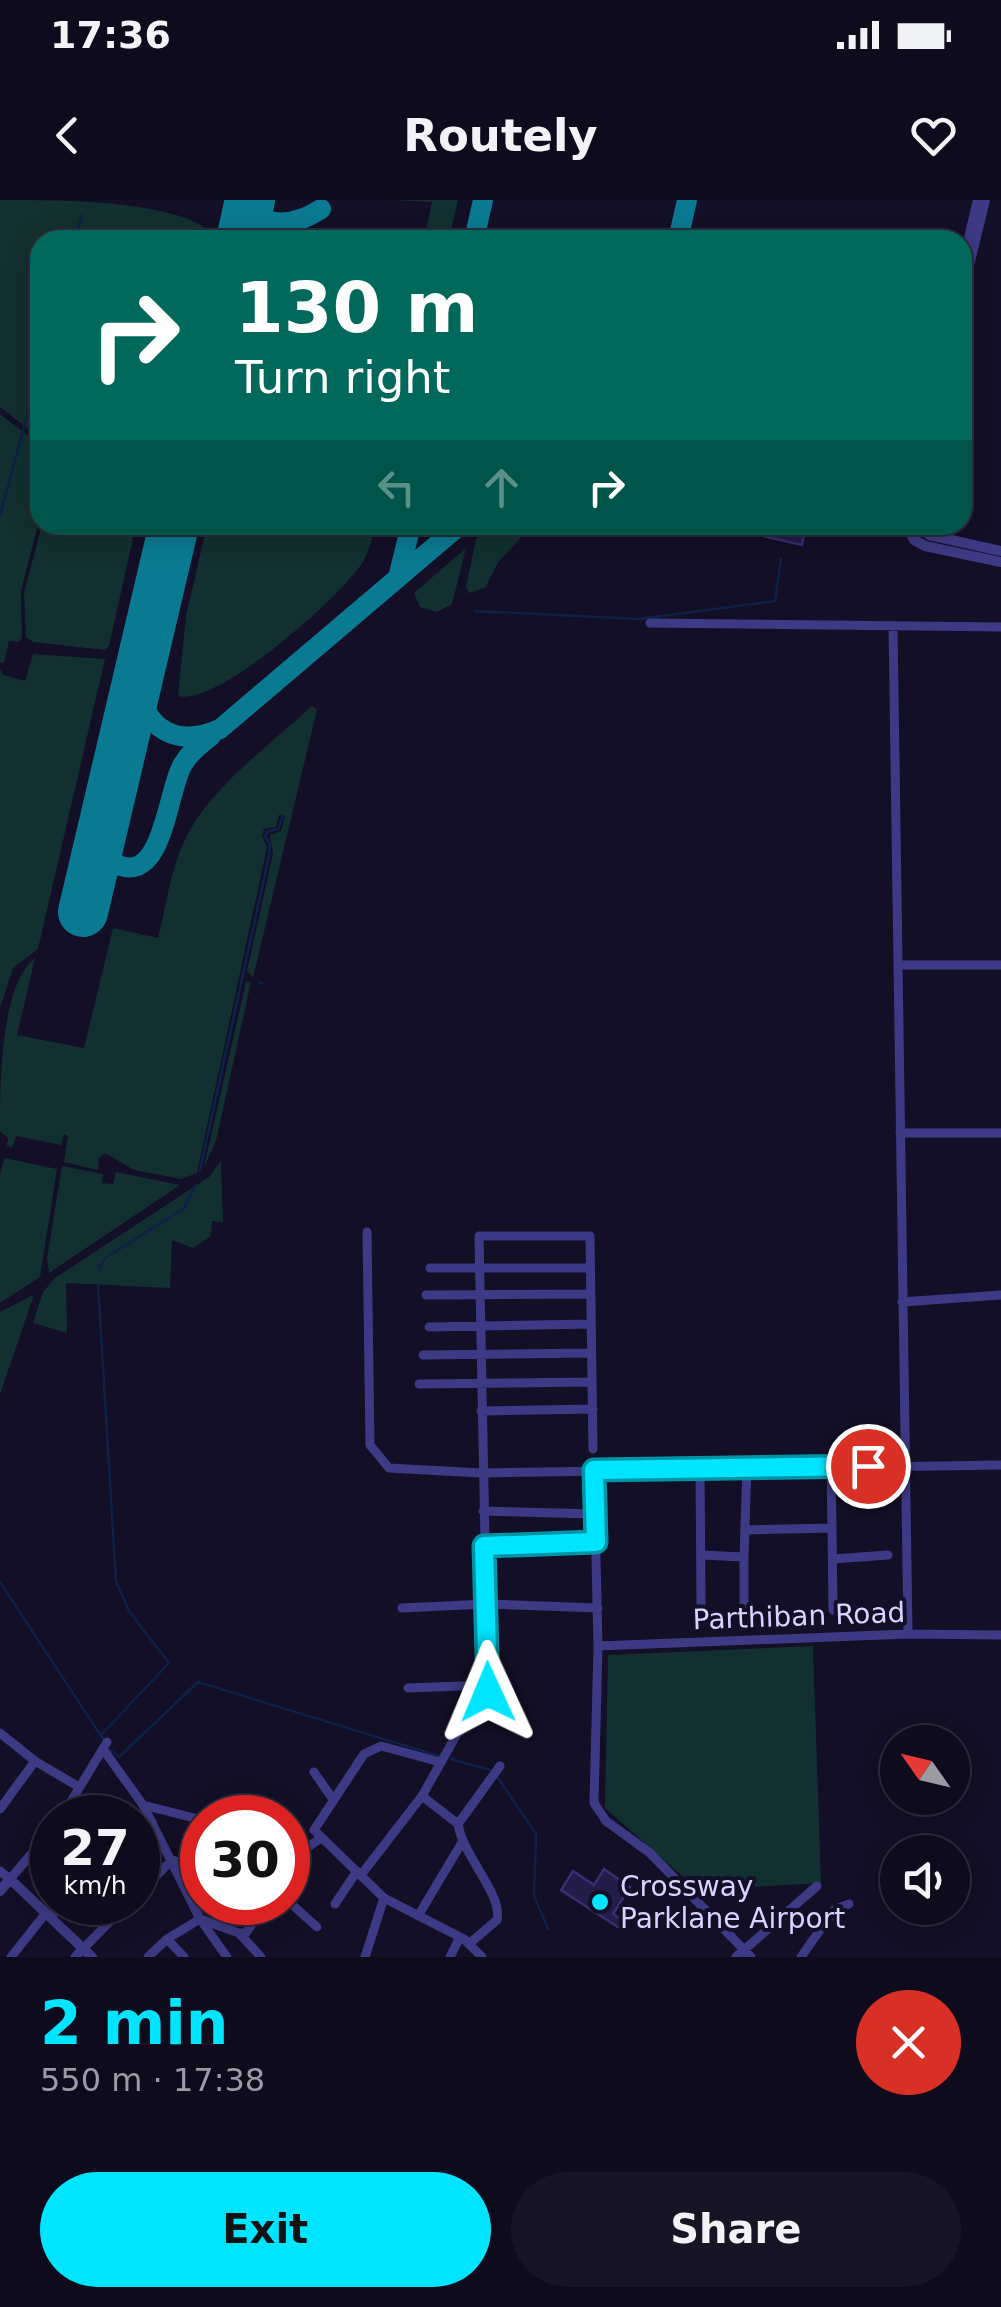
<!DOCTYPE html>
<html lang="en">
<head>
<meta charset="utf-8">
<style>
  :root { --surface:#0e0b1c; --page:#171425; --text:#f1f3f6; --muted:#9b9ba3; --line:#2e2b3b; --accent:#00e5ff }
  body { margin:0; font-family:"DejaVu Sans",sans-serif; background:var(--page); color:var(--text); height:100vh; display:flex; flex-direction:column; font-size:38px; white-space:nowrap }
  * { box-sizing:border-box; margin:0 }
  p { font-size:32px; color:var(--muted) }
  .icon { flex:none; width:55px; height:55px; fill:none; stroke:currentColor; stroke-width:2; stroke-linecap:round; stroke-linejoin:round }
  .map { position:relative; height:1757px; overflow:hidden }
  .side { display:flex; flex-direction:column; background:var(--surface); flex:1 }
  .side>* { flex:none }
  .top-card { position:absolute; left:30px; top:30px; width:942px; height:305px; border-radius:30px; box-shadow:0 5px 25px #0003,0 0 0 2px var(--line); background:#00695c; color:#fff; overflow:hidden }
  .needle { width:65px; rotate:304deg }
  .buttons { position:absolute; left:880px; top:1525px; display:grid; gap:20px }
  .buttons a { display:grid; place-items:center; width:90px; height:90px; border-radius:50%; background:var(--surface); box-shadow:0 5px 25px #0003,0 0 0 2px var(--line); font-size:50px }
  .speed { position:absolute; left:30px; top:1595px; display:flex; gap:20px; font-size:50px; font-weight:700; text-align:center }
  .speed>* { display:grid; place-content:center; width:130px; height:130px; border-radius:50%; background:var(--surface); box-shadow:0 5px 25px #0003,0 0 0 2px var(--line); line-height:1 }
  .speed small { font-size:25px; font-weight:400 }
  .speed .limit { border:15px solid #d22; background:#fff; color:#111 }
  .pin { position:absolute; display:grid; place-items:center; width:85px; height:85px; color:#fff; margin:-42px; border:5px solid #fff; border-radius:50%; box-shadow:0 2px 10px #0007 }
  .me { position:absolute; width:110px; margin:-55px; rotate:359deg; stroke-linejoin:round; filter:drop-shadow(0 0 8px #0008) }
  .turn { display:flex; align-items:center; gap:35px; height:210px; padding:0 40px; font-size:45px }
  .turn .icon { width:130px; height:130px; stroke-width:2.5 }
  .turn b { display:block; font-size:70px; line-height:85px }
  .lanes { display:flex; align-items:center; height:95px; padding:0 40px; background:#0003; justify-content:center; gap:50px; direction:ltr }
  .lanes .off { opacity:.35 }
  .round { display:grid; place-items:center; flex:none; width:105px; height:105px; border-radius:52px; background:var(--page) }
  .overview { display:flex; align-items:center; justify-content:space-between; height:170px; padding:0 40px }
  h1 { font-size:60px; font-weight:800; line-height:75px; color:var(--accent) }
  .cta { display:flex; gap:20px; margin-top:auto; padding:20px 40px }
  .cta a { flex:1; height:115px; border-radius:60px; background:var(--accent); color:#111; font-size:40px; font-weight:800; line-height:115px; text-align:center }
  .cta a+a { background:var(--page); color:var(--text) }
  .status { display:flex; justify-content:space-between; align-items:center; height:70px; padding:0 50px; background:var(--surface); direction:ltr }
  .status svg { height:28px; fill:currentColor }
  header { display:flex; justify-content:space-between; align-items:center; height:130px; padding:0 40px; background:var(--surface); font-size:45px; font-weight:800 }
  .map>svg:first-child { display:block }
  .green { fill:#12302f }
  .lines { fill:none; stroke-linecap:round; stroke-linejoin:round }
  .stream { stroke:#0c2248; stroke-width:2.5 }
  .taxiway { stroke:#0a7a92; stroke-width:20 }
  .runway { stroke:#0a7a92; stroke-width:50 }
  .building { fill:#241b47; stroke:#3b2d73; stroke-width:2.5 }
  .minor { stroke:#3d3a85; stroke-width:9 }
  .tertiary { stroke:#3d3a85; stroke-width:10 }
  .route-casing { stroke:#0095a6; stroke-width:25 }
  .route { stroke:#00e5ff; stroke-width:18 }
  .poi-dot { fill:#00e5ff; stroke:#130f26; stroke-width:4 }
  .labels { text-anchor:middle; dominant-baseline:central; stroke-width:8; stroke-linejoin:round; paint-order:stroke }
  .street-label { font-size:28px; fill:#d9d4ff; stroke:#130f26 }
  .poi-label { font-size:28px; fill:#d9d4ff; stroke:#130f26; text-anchor:start }
</style>
</head>
<body>
<div class="status"><b>17:36</b><svg viewBox="0 0 49 12"><path d="M0 12V9h3v3zM5 12V6h3v6zM10 12V3h3v9zM15 12V0h3v12zM26 1h20v11H26zM47 4h2v5h-2z"/></svg></div>
<header><svg class="icon" aria-label="back" viewBox="0 0 24 24"><path d="M15 5l-7 7 7 7"/></svg>Routely<svg class="icon" aria-label="heart" viewBox="0 0 24 24"><path d="M12 20l-8-8c-3-5 5-10 8-4 3-6 11-1 8 4z"/></svg></header>
<div class="map">
<svg width="1001" height="1757" viewBox="0 0 1001 1757">
  <rect width="100%" height="100%" fill="#130f26"/>
  <path class="green" d="M0 0C59 0 157 0 203 26V40H40V238L0 207Z
    M394 0H458L449 40H424L432 2Z
    M0 214 40 245V317L21 391 22 438 18 442 9 441 4 463 0 462Z
    M42 325H136L109 446 105 450 33 442 26 437 24 393Z
    M207 325H376C372 336 369 352 363 362 340 397 219 506 178 496L186 416Z
    M493 325H533L499 361 485 388 469 393 466 387 476 339Z
    M466 348 452 404 437 412 420 407 414 393Z
    M33 454 105 459 38 749 13 768 0 808V469L3 475 25 481Z
    M312 506 317 509 315 518 253 778 247 771 273 654 270 635 281 631 285 616 279 615 276 627 264 629 262 636 267 647 197 973 181 979 134 970 105 953 99 958 98 970 64 962 68 936 64 934 61 945 16 936 12 948 7 946 8 938 0 931C0 885 0 785 35 758L17 835 84 848 113 728 158 738C166 707 170 671 184 641 209 588 270 545 312 506Z
    M246 782H251L216 941 204 967Z
    M4 958 57 969 40 1077 0 1103V975Z
    M221 961 223 1022 212 1021 211 1036 193 1048 172 1040 170 1088 66 1083 67 1133 33 1123 43 1092 55 1078 209 977Z
    M62 966 103 974 102 983 113 984 116 972 180 985 49 1073 47 1059Z
    M33 1095V1098L0 1194V1112Z
    M813 1446 821 1683 698 1690 605 1608 608 1455Z"/>
  <g class="lines">
    <path class="stream" d="M75 40 82 15
      M0 315 40 168
      M475 411 639 419 775 401 781 359
      M259 782 262 783
      M200 970 269 656 270 643 265 637 267 632 278 629 283 616
      M99 1069 104 1059 184 1008 196 985
      M98 1084 116 1381 129 1411 169 1463 101 1535
      M0 1382 103 1539
      M110 1550 119 1557 198 1482 439 1556
      M451 1559 490 1570
      M496 1575 536 1634 534 1696 548 1729"/>
    <path class="taxiway" d="M250 0C262 33 298 24 321 9
      M474 40 483 0
      M678 40 687 0
      M398 378 411 325
      M138 483C144 530 177 548 220 529L460 325
      M101 638C102 649 105 659 116 664 164 687 167 589 183 564 190 552 200 545 211 536"/>
    <path class="runway" d="M241 40 250 0
      M83 712 174 325"/>
  </g>
  <path class="building" d="M748 325H806L802 345 746 332Z
    M604 1669 630 1687 613 1714 628 1724 624 1731 561 1690 573 1671 594 1685Z"/>
  <g class="lines">
    <path class="minor" d="M650 423 1001 427
      M893 426 908 1434
      M898 765H1001
      M900 933H1001
      M367 1032 370 1245 389 1268 481 1273 1001 1265
      M430 1068H590
      M426 1095 590 1094
      M902 1102 1001 1095
      M429 1127 591 1124
      M423 1155 591 1153
      M419 1184 592 1182
      M481 1211 593 1209
      M700 1268 701 1403
      M594 1270 598 1446 594 1603 606 1621 650 1653 751 1757
      M483 1311 595 1314
      M832 1328 833 1410
      M745 1330 832 1328 831 1266
      M484 1346 596 1342
      M701 1355 744 1357 747 1267
      M833 1359 888 1355
      M744 1405V1357
      M402 1408 486 1404 598 1408
      M598 1446 908 1434 1001 1435
      M408 1488 488 1485
      M0 1533 35 1561 79 1587
      M103 1549 143 1605 200 1719 227 1757
      M440 1562 381 1546 364 1554 314 1630 384 1698 464 1739 482 1757
      M314 1572 332 1598
      M422 1596 458 1624
      M143 1605 202 1620
      M0 1609 35 1561
      M61 1618 107 1542
      M138 1629 152 1622
      M288 1642 308 1647
      M0 1671 10 1679 52 1630
      M288 1673 308 1647 321 1638
      M361 1675 422 1596 457 1534 484 1509 488 1492 479 1036H590L593 1249
      M138 1694 172 1660 202 1669
      M288 1701 317 1727
      M335 1704 357 1671
      M418 1716 461 1644
      M51 1717 63 1702
      M239 1733H246L266 1702
      M167 1739 184 1757
      M470 1743 497 1720C503 1694 463 1657 458 1624L500 1566
      M11 1757 46 1713
      M75 1757 129 1702
      M148 1757 167 1739 200 1719 239 1733 261 1757
      M365 1757 384 1698
      M450 1757 460 1737
      M736 1757 817 1686
      M801 1757 834 1710 849 1704"/>
    <path class="tertiary" d="M964 59 978 0
      M962 94 985 0
      M906 325 914 340 925 346 1001 362
      M917 325 929 335 1001 351
      M0 1691 10 1679 92 1757"/>
  </g>
  <g class="lines">
    <defs>
      <path id="route" d="M488 1492 484 1346 596 1342 594 1270 868 1266"/>
    </defs>
    <use href="#route" class="route-casing"/>
    <use href="#route" class="route"/>
  </g>
  <circle class="poi-dot" cx="600" cy="1702" r="10"/>
  <g class="labels">
    <g class="street-label">
      <text transform="translate(799 1416) rotate(-2)">Parthiban Road</text>
    </g>
    <g class="poi-label">
      <text x="620" y="1686">Crossway<tspan x="620" dy="32">Parklane Airport</tspan></text>
    </g>
  </g>
</svg>
<div class="buttons">
<a><svg class="needle" viewBox="-14 -14 28 28"><path d="M0-13l5 13h-10z" fill="#e53935"/><path d="M0 13l5-13h-10z" fill="#9b9ba3"/></svg></a>
<a><svg class="icon" aria-label="sound" viewBox="0 0 24 24"><path d="M4 9h4l5-4v14l-5-4H4zM17 9q2 3 0 6"/></svg></a>
</div>
<div class="speed"><div>27<small>km/h</small></div><div class="limit">30</div></div>
<div class="pin" style="left:868px;top:1266px;background:#d93025"><svg class="icon" aria-label="arrive" viewBox="0 0 24 24"><path d="M6 21V4h12l-3 4 3 4H6"/></svg></div>
<svg class="me" style="left:488px;top:1492px" viewBox="-20 -20 40 40"><path d="M0-17L14 15 0 8-14 15z" fill="#00e5ff" stroke="#fff" stroke-width="4"/></svg>
<div class="top-card">
<div class="turn"><svg class="icon" aria-label="right" viewBox="0 0 24 24"><path d="M7 20v-9h11M14 6l5 5-5 5"/></svg><div><b>130 m</b>Turn right</div></div>
<div class="lanes"><svg class="icon off" aria-label="left" viewBox="0 0 24 24"><path d="M17 20v-9H6M10 6l-5 5 5 5"/></svg><svg class="icon off" aria-label="ahead" viewBox="0 0 24 24"><path d="M12 20V5M6 11l6-6 6 6"/></svg><svg class="icon" aria-label="right" viewBox="0 0 24 24"><path d="M7 20v-9h11M14 6l5 5-5 5"/></svg></div>
</div>
</div>
<section class="side">
<div class="overview"><div><h1>2 min</h1><p>550 m · 17:38</p></div><a class="round" style="background:#d93025;color:#fff"><svg class="icon" aria-label="close" viewBox="0 0 24 24"><path d="M6 6l12 12M18 6L6 18"/></svg></a></div>
<div class="cta"><a>Exit</a><a>Share</a></div>
</section>
</body>
</html>
